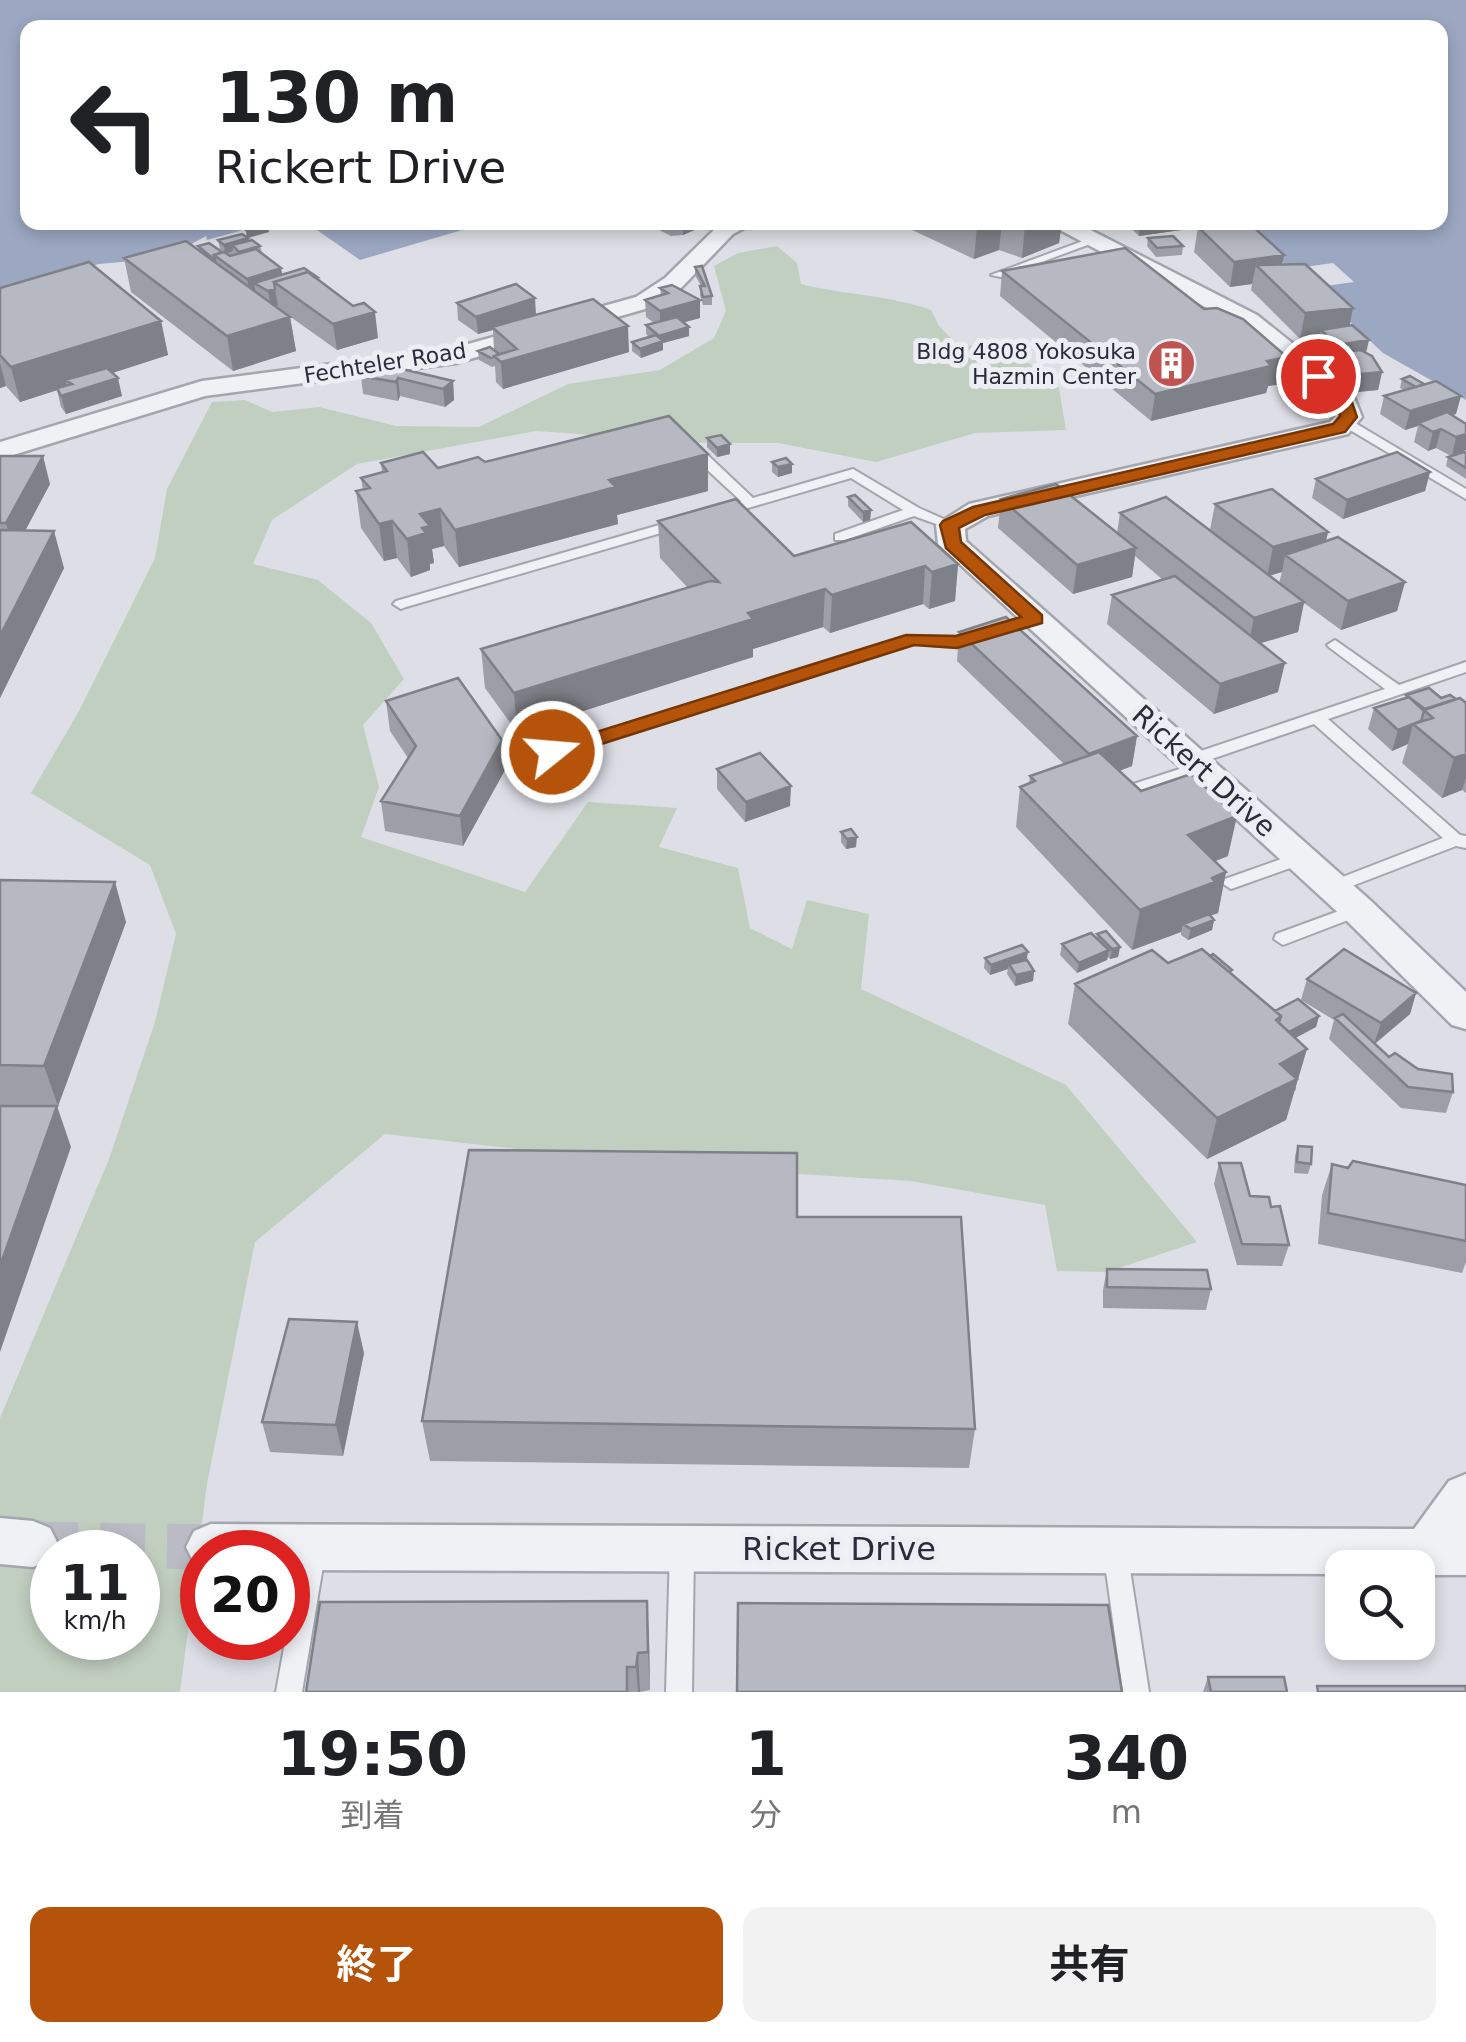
<!DOCTYPE html>
<html lang="ja">
<head>
<meta charset="utf-8">
<style>
  :root { --surface:#fff; --page:#f2f2f2; --text:#202124; --muted:#757577; --accent:#b45309 }
  body { margin:0; font-family:"DejaVu Sans","Noto Sans JP",sans-serif; background:var(--page); color:var(--text); height:100vh; display:flex; flex-direction:column; font-size:38px; white-space:nowrap }
  * { box-sizing:border-box; margin:0 }
  p { font-size:32px; color:var(--muted) }
  .icon { flex:none; width:55px; height:55px; fill:none; stroke:currentColor; stroke-width:2; stroke-linecap:round; stroke-linejoin:round }
  .map { position:relative; height:1692px; overflow:hidden }
  .details { display:flex; flex-direction:column; background:var(--surface); flex:1 }
  .details>* { flex:none }
  .hud { position:absolute; left:20px; top:20px; width:1428px; height:210px; border-radius:20px; box-shadow:0 5px 15px #0003; background:#fff; color:var(--text); overflow:hidden }
  .tools { position:absolute; left:1325px; top:1550px; display:grid; gap:20px }
  .tools a { display:grid; place-items:center; width:110px; height:110px; border-radius:20px; background:var(--surface); box-shadow:0 5px 15px #0003; font-size:50px }
  .speed { position:absolute; left:30px; top:1530px; display:flex; gap:20px; font-size:50px; font-weight:700; text-align:center }
  .speed>* { display:grid; place-content:center; width:130px; height:130px; border-radius:50%; background:var(--surface); box-shadow:0 5px 15px #0003; line-height:1 }
  .speed small { font-size:25px; font-weight:400 }
  .speed .limit { border:15px solid #d22; background:#fff; color:#111 }
  .pin { position:absolute; display:grid; place-items:center; width:85px; height:85px; color:#fff; margin:-42px; border:5px solid #fff; border-radius:50%; box-shadow:0 2px 10px #0007 }
  .me { position:absolute; width:110px; margin:-55px; rotate:73deg; stroke-linejoin:round; filter:drop-shadow(0 0 8px #0008) }
  .turn { display:flex; align-items:center; gap:35px; height:210px; padding:0 30px; font-size:45px }
  .turn .icon { width:130px; height:130px; stroke-width:2.5 }
  .turn b { display:block; font-size:70px; line-height:85px }
  .eta { display:flex; justify-content:space-evenly; align-items:center; height:170px; text-align:center }
  .eta b { font-size:60px; font-weight:700; line-height:70px }
  .button { display:flex; gap:20px; margin-top:auto; padding:20px 30px }
  .button a { flex:1; height:115px; border-radius:20px; background:var(--accent); color:#fff; font-size:40px; font-weight:700; line-height:115px; text-align:center }
  .button a+a { background:var(--page); color:var(--text) }
  .map>svg:first-child { display:block }
  .green { fill:#c1cfc0; fill-rule:evenodd }
  .water { fill:#9ca8c2 }
  .lines { fill:none; stroke-linecap:round; stroke-linejoin:round }
  .minor-tunnel { stroke:#babbc4; stroke-width:45; stroke-dasharray:45 22; stroke-linecap:butt }
  .service-casing { stroke:#a4a6af; stroke-width:4 }
  .minor-casing { stroke:#a4a6af; stroke-width:5 }
  .service { fill:#f0f1f5; fill-rule:evenodd }
  .minor { fill:#f0f1f5; fill-rule:evenodd }
  .wall { fill:#9d9ea7; fill-rule:evenodd }
  .shaded-wall { fill:#7f8188 }
  .building { fill:#b6b8c2; stroke:#7f8188; stroke-width:2.5 }
  .route { fill:#b45309; stroke:#753606; stroke-width:2.5 }
  .labels { text-anchor:middle; dominant-baseline:central; stroke-width:10; stroke-linejoin:round; paint-order:stroke }
  .far-poi-label { font-size:22px; fill:#292c3b; stroke:#edeef4; text-anchor:end }
  .far-street-label { font-size:22px; fill:#292c3b; stroke:#edeef4 }
  .street-label { font-size:28px; fill:#292c3b; stroke:#edeef4 }
  .near-street-label { font-size:32px; fill:#292c3b; stroke:#edeef4 }
</style>
</head>
<body>
<div class="map">
<svg width="1466" height="1692" viewBox="0 0 1466 1692">
  <rect width="100%" height="100%" fill="#dedfe6"/>
  <path class="green" d="M777 246 797 263 801 284C845 295 889 295 931 310L939 326 958 345 1009 347 1059 388 1066 430 975 433 876 462 778 443H707L536 431 357 464 272 520 253 564 318 580 371 623 404 679 363 725 379 787 361 837 525 892 588 802 677 808 659 847 738 868 750 928 792 949 807 900 869 914 861 989 1066 1085 1197 1242 1107 1272 1057 1271 1045 1205 911 1181 655 1165 385 1134 255 1242 207 1484 180 1692H0V1418L109 1159 155 1022 176 934 150 865 31 793 79 711 155 558 167 489 212 402 245 400 272 412 319 407 396 426 479 427 568 384 660 370 714 338 726 311 714 266 738 253ZM52 1552H138V1638H52Z"/>
  <path class="water" d="M0 0H1466V400L1383 353 1317 291 1318 287 1354 282 1333 263 1290 269 1244 223 1440 222V28H28V222L269 223 207 240 206 236 188 246 133 261 99 264 0 290Z
    M307 223V222L486 223 360 260Z"/>
  <g class="lines">
    <path class="minor-tunnel" d="M33 1544 211 1547"/>
    <defs>
      <path id="service" d="M1091 238 1101 240 1001 277 991 275Z
        M1345 417 1466 489V499L1340 424V418Z
        M693 445 698 446 753 498 853 469 919 508 957 525 950 529 914 516 845 540H835V534L903 510 851 478 724 515H714V509L741 501 688 452V446Z
        M680 519 687 523 685 526 406 607 401 609 393 604 396 601Z
        M1035 614 1043 619 1040 622 957 647 914 644 558 757 552 758 544 753 546 749 908 636 956 637Z
        M1335 640 1399 685 1466 662V672L1328 719 1460 835 1466 836V848L1456 846 1339 891H1327L1324 887 1327 883 1443 838 1314 724 1200 763 1208 768 1206 772 1136 795H1124L1122 791 1124 787 1192 765 1184 760 1186 756 1385 689 1330 648 1327 645Z
        M1301 852 1307 854 1310 858 1307 862 1231 889 1222 883 1225 879Z
        M1358 904 1367 910 1364 914 1283 945 1274 939 1276 934Z
        M314 1537 323 1540 326 1548 302 1692H276L302 1548 305 1540Z
        M682 1538 691 1541 694 1549 692 1692H666L670 1549 673 1541Z
        M1115 1539 1124 1542 1127 1550 1149 1692H1123L1103 1550 1106 1542Z"/>
      <path id="minor" d="M722 222H755L733 234 681 288 652 307 456 363 205 396 0 459V442L202 381 454 348 636 297 665 278Z
        M1045 222H1075L1257 315 1351 390 1362 417 1348 434 988 516 965 529 966 541 1371 901 1466 992V1029L1452 1025 1345 919 938 544 936 525 969 504 1330 422 1336 416 1330 398 1239 325Z
        M1466 1474V1575H1418V1568H1342V1574L288 1570V1552H202V1566L194 1563 186 1547 194 1531 211 1524 1414 1529 1449 1481Z
        M0 1518 33 1521 50 1528 58 1544 50 1560 33 1567 0 1564Z"/>
    </defs>
    <use href="#service" class="service-casing"/>
    <use href="#minor" class="minor-casing"/>
    <use href="#service" class="service"/>
    <use href="#minor" class="minor"/>
  </g>
  <path class="wall" d="M643 222H713L683 235 671 236Z
    M895 222H1062L1059 243 1022 258 999 250 974 259Z
    M1125 222H1196L1195 228 1139 236Z
    M268 224 269 232 248 238 249 241 260 246 262 253 281 268 282 274 317 277V279L378 338 337 350 278 308V306H276L290 317 296 351 233 371 131 292 124 258 199 250 198 246 222 252H224L220 249 218 240 247 238 245 225Z
    M1198 227 1284 255 1282 264 1349 326 1366 353 1382 372 1378 390 1357 392 1332 370 1334 363 1317 347 1319 337 1300 339 1251 290 1252 284 1230 287 1194 252Z
    M1148 238 1183 246 1182 255 1156 257 1147 246Z
    M695 267 712 296V305H703L700 295 701 286 695 275Z
    M1002 271 1204 309 1287 357 1282 384 1268 386 1266 393 1151 421 1000 296Z
    M0 288 161 321 168 355 112 373 122 396 66 414 61 407 57 390 20 402 6 386 0 388Z
    M660 288 700 300V318L684 322 689 327V336L663 343V350L641 358 632 351V342L649 337 646 334V325L654 323 646 317 645 300 661 295Z
    M457 303 536 315 629 352 503 389 496 382 495 366 492 367 479 360 478 351 494 350 493 330 478 334 458 320Z
    M361 376 453 381 454 400 445 407 400 396 398 401 363 394Z
    M1410 376 1456 414 1451 415 1466 424V450L1452 456 1466 453V479L1446 466 1448 457 1451 456 1436 448 1428 451 1414 442 1418 426 1405 430 1380 414 1384 396 1404 390 1400 388 1402 379Z
    M707 438 730 454 717 457 707 447Z
    M0 456 50 484 25 530 64 568 0 698Z
    M485 462 708 491 617 515 618 524 459 567 444 546 432 549 434 563 430 564V570L411 577 397 558 384 561 361 528 356 491 363 490 361 478 382 472 381 463 438 468Z
    M772 462 792 464V473L778 477 772 472Z
    M1430 472 1425 491 1343 519 1312 498 1316 479Z
    M848 497 871 510 870 520 863 522 848 506Z
    M1001 499 1117 533 1120 513 1210 530 1215 504 1328 532 1326 541 1405 582 1397 611 1341 630 1304 603 1298 632 1260 643 1278 692 1214 714 1107 624 1112 595 1163 580 1135 556 1132 577 1073 594 998 528ZM1282 572 1279 583 1269 576Z
    M658 521 794 556 958 564 955 601 929 609 923 604 830 633 823 627 753 649V657L517 732 485 688 481 649 688 588 660 558Z
    M959 632 1137 736 1132 766 1119 771 1141 791 1228 856 1215 861 1226 872 1218 913 1210 916 1214 920 1212 930 1188 940 1181 935V932L1132 950 1016 827 1020 787 1029 784 1030 776 1064 764 957 661Z
    M1406 695 1456 699 1466 703V793L1462 790 1442 798 1402 763 1408 744 1392 751 1368 729 1374 708 1405 699Z
    M386 701 505 770 463 846 385 831 381 801 408 758 390 731Z
    M717 769 790 806 745 822 717 789Z
    M841 832 856 847 846 849 841 842Z
    M0 880 126 922 58 1106 0 1105Z
    M1097 934 1120 947 1118 957 1110 959 1108 957 1107 960 1077 973 1060 955 1062 944 1097 939Z
    M985 958 1026 960 1034 971 1033 981 1015 986 1007 974 1008 969 990 975 984 968Z
    M1168 963 1231 974 1275 1011 1319 1016 1316 1027 1295 1038 1296 1090 1294 1091 1286 1120 1207 1159 1068 1024 1075 984Z
    M1307 979 1416 993 1410 1014 1375 1044 1389 1057 1453 1092 1446 1113 1401 1108 1329 1039 1334 1020 1301 1000Z
    M1298 1146 1311 1164 1308 1174 1294 1173 1295 1156Z
    M1219 1163 1250 1196 1271 1207 1289 1245 1282 1266 1237 1265 1214 1184Z
    M1332 1164 1466 1185V1262L1462 1273 1318 1244 1322 1195Z
    M797 1217 975 1429 969 1468 430 1461 422 1421Z
    M1107 1269 1211 1289 1206 1310 1103 1308V1290Z
    M364 1353 343 1456 270 1452 262 1422Z
    M649 1639 650 1690 640 1692H306Z
    M1208 1677 1287 1692H1203Z"/>
  <path class="shaded-wall" d="M683 222H713L683 235Z
    M987 222H1002L999 250 974 259 977 226Z
    M1031 222H1062L1059 243 1022 258 1025 225Z
    M1140 222H1196L1195 228 1139 236Z
    M268 224 269 232 247 238 246 230Z
    M248 238 250 247 232 245 233 251 225 254 224 245Z
    M1284 255 1279 280 1256 265 1252 284 1230 287 1234 262Z
    M281 268 284 285 274 282 254 283 256 294 250 296 247 279Z
    M275 289 278 306 271 308 268 291Z
    M535 298 536 315 492 327 493 330 478 334 476 317Z
    M700 300V318L660 329V311Z
    M1353 308 1348 334 1321 330 1319 337 1300 339 1305 313Z
    M375 312 378 338 337 350 333 324Z
    M290 317 296 351 233 371 227 336Z
    M161 321 168 355 72 386 65 380 67 387 20 402 11 367Z
    M628 326 629 352 503 389 501 362Z
    M689 327V336L663 343V350L641 358 640 349 659 342V336Z
    M1369 340 1365 358 1336 353 1333 363 1337 345Z
    M1287 357 1282 384 1268 386 1266 393 1151 421 1155 394 1267 361Z
    M0 363 6 386 0 388Z
    M1382 372 1378 390 1357 392 1361 374Z
    M118 378 122 396 66 414 61 396Z
    M398 378 400 396 398 401 396 382Z
    M453 381 454 400 445 407 443 389Z
    M1461 396 1456 414 1421 425 1418 423V426L1405 430 1410 411Z
    M1441 429 1436 448 1428 451 1433 432Z
    M1466 434V450L1452 456 1456 437Z
    M730 444V454L717 457V448Z
    M708 454V491L617 515 618 524 459 567 455 530 609 480Z
    M43 456 50 484 14 552 6 523Z
    M792 464V473L778 477V467Z
    M1430 472 1425 491 1343 519 1347 500Z
    M440 509 444 546 432 549 434 563 430 564V570L411 577 407 539 420 514Z
    M871 510 870 520 863 522V512Z
    M392 521 397 558 384 561 379 524Z
    M54 531 64 568 0 698V636Z
    M1328 532 1321 560 1285 555 1282 572 1267 576 1273 547Z
    M1136 548 1132 577 1073 594 1077 565Z
    M958 564 955 601 929 609 932 572Z
    M925 566 923 604 830 633 832 595Z
    M1405 582 1397 611 1341 630 1348 601Z
    M825 589 823 627 753 649V657L517 732 514 693 748 613Z
    M1304 602 1298 632 1248 647 1254 618Z
    M1285 663 1278 692 1214 714 1220 684Z
    M1413 724 1408 744 1392 751 1398 730Z
    M1137 736 1132 766 1085 784 1089 754Z
    M502 740 505 770 463 846 460 816Z
    M1466 754V778L1462 790 1442 798 1454 758Z
    M791 786 790 806 745 822 746 802Z
    M1237 816 1228 856 1180 875 1188 835Z
    M857 837 856 847 846 849 847 839Z
    M1226 872 1218 913 1183 924 1181 932 1132 950 1140 910Z
    M115 882 126 922 58 1106 44 1066Z
    M1214 920 1212 930 1188 940 1191 929Z
    M1120 947 1118 957 1110 959 1112 949Z
    M1109 950 1107 960 1077 973 1079 963Z
    M1028 952 1026 963 1009 964 1008 969 990 975 991 965Z
    M1034 971 1033 981 1015 986 1016 975Z
    M1416 993 1410 1014 1374 1044 1381 1023Z
    M1319 1016 1316 1027 1284 1044 1286 1033Z
    M1307 1049 1286 1120 1207 1159 1217 1118 1280 1064Z
    M57 1106 71 1147 0 1352V1266Z
    M357 1322 364 1353 343 1456 336 1425Z
    M647 1601 649 1639 650 1690 648 1652Z
    M638 1653 640 1692H638L636 1667Z"/>
  <path class="building" d="M254 222H266L268 224 246 230 245 225Z
    M968 222H987L977 226Z
    M1234 222H1248L1284 255 1234 262 1198 227Z
    M242 234 248 238 224 245 218 240Z
    M1173 236 1183 246 1157 248 1148 238Z
    M252 240 260 246 239 252 232 245Z
    M186 241 290 317 227 336 124 258Z
    M209 243 222 252 214 255 215 260 198 246Z
    M1125 248 1204 309 1217 308 1243 319 1287 357 1267 361 1271 366 1155 394 1002 271Z
    M256 249 281 268 247 279 214 255 224 252 230 256Z
    M89 262 161 321 11 367 0 355V288Z
    M1305 264 1353 308 1305 313 1256 265Z
    M702 266 712 296 703 297 700 286H705L695 267Z
    M304 268 317 277H314L308 272 274 282 275 289 268 291 254 283Z
    M308 272 353 306 364 303 375 312 333 324 274 282Z
    M516 284 535 298 476 317 457 303Z
    M672 285 700 300 660 311 645 300 668 293 660 288Z
    M593 299 628 326 501 362 494 356 517 349 492 327Z
    M677 317 689 327 659 336 646 325Z
    M1352 325 1369 340 1337 345 1321 330Z
    M656 335 663 341 640 349 632 342Z
    M490 347 499 354 491 358 478 351Z
    M1360 350 1372 356 1382 372 1361 374 1336 353Z
    M372 362 453 381 443 389 398 378 396 382 361 376Z
    M107 368 118 378 61 396 57 388 72 384 65 380Z
    M1410 376 1424 384 1416 387 1402 379Z
    M1436 381 1461 396 1410 411 1384 396Z
    M1447 412 1466 424V434L1456 437 1441 429 1433 432 1418 423Z
    M669 416 708 454 609 480 616 487 455 530 440 509 420 514 430 526 422 528 426 533 407 539 392 521 379 524 356 491 370 488 361 478 387 471 381 463 423 452 438 468 478 457 485 462Z
    M721 435 730 444 717 448 707 438Z
    M1397 452 1430 472 1347 500 1316 479Z
    M1464 452 1466 453V468L1448 457Z
    M0 456H43L6 523H0Z
    M786 458 792 464 778 467 772 462Z
    M1056 484 1136 548 1077 565 1001 499Z
    M1272 489 1328 532 1273 547 1215 504Z
    M855 495 871 510 863 512 848 497Z
    M1166 497 1304 602 1254 618 1120 513Z
    M736 499 794 556 911 522 958 564 932 572 925 566 832 595 825 589 748 613 753 619 514 693 481 649 710 581 719 582 658 521Z
    M0 530 54 531 0 636Z
    M1338 537 1405 582 1348 601 1285 555Z
    M1175 576 1285 663 1220 684 1112 595Z
    M1006 617 1137 736 1089 754 959 632Z
    M458 678 502 740 460 816 381 801 416 746 386 701Z
    M1429 688 1441 698 1450 695 1456 699 1425 709 1406 695Z
    M1409 697 1424 711 1421 721 1398 730 1374 708Z
    M1460 698 1466 703V754L1454 758 1413 724 1433 718 1424 710Z
    M1099 752 1141 791 1191 774 1237 816 1188 835 1226 872 1212 878 1215 882 1140 910 1020 787 1035 781 1030 776Z
    M760 753 791 786 746 802 717 769Z
    M851 829 857 837 847 839 841 832Z
    M0 880 115 882 44 1066 0 1065Z
    M1209 914 1214 920 1191 929 1183 924Z
    M1106 931 1120 947 1112 949 1097 934Z
    M1091 933 1109 950 1079 963 1062 944Z
    M1022 945 1028 952 991 965 985 958Z
    M1202 949 1281 1016 1276 1020 1307 1049 1280 1064 1297 1079 1217 1118 1075 984 1152 950 1168 963Z
    M1344 949 1416 993 1381 1023 1307 979Z
    M1213 954 1232 970 1229 972 1210 956Z
    M1027 960 1034 971 1016 975 1009 964Z
    M1298 999 1319 1016 1289 1032 1279 1023 1281 1016 1275 1011Z
    M1343 1014 1389 1057 1395 1053 1418 1069 1452 1074 1453 1092 1408 1087 1335 1018Z
    M0 1106H57L0 1266Z
    M1298 1146 1312 1147 1311 1164 1297 1162Z
    M469 1150 797 1153V1217H961L975 1429 422 1421Z
    M1353 1161 1466 1185V1241L1328 1213 1332 1164 1348 1168Z
    M1219 1163H1241L1250 1196 1269 1197 1271 1207 1280 1206 1289 1245 1242 1244Z
    M1107 1269 1207 1270 1211 1289 1107 1287Z
    M289 1319 357 1322 336 1425 262 1422Z
    M647 1601 648 1652 638 1653 636 1667H627V1692H306L320 1602Z
    M738 1603 1108 1605 1122 1692H737Z
    M1208 1677H1284L1287 1692H1211Z
    M1317 1686H1466V1692H1318Z"/>
  <path class="route" d="M1313 372H1324L1348 391 1357 417 1345 432 985 515 959 528 961 542 1042 615V623L957 648 914 645 560 757H545L541 752 545 748 906 635 956 636 1021 617 946 548 940 525 943 521 973 507 1333 424 1340 416 1334 397 1313 379Z"/>
  <defs>
    <symbol id="building-disc" viewBox="-11 -11 22 22"><circle r="9.5" fill="#be534f" stroke="#edeef4"/><path d="M-4-6H4V6H1V3H-1V6H-4ZM-2.5-4.3h1.7v1.8h-1.7ZM.8-4.3h1.7v1.8H.8ZM-2.5-1h1.7V.8h-1.7ZM.8-1h1.7V.8H.8Z" fill="#fff"/></symbol>
  </defs>
  <g fill-rule="evenodd">
    <use href="#building-disc" x="1144" y="336" width="55" height="55"/>
  </g>
  <g class="labels">
    <g class="far-poi-label">
      <text x="1136" y="351">Bldg 4808 Yokosuka<tspan x="1136" dy="25">Hazmin Center</tspan></text>
    </g>
    <g class="far-street-label">
      <text transform="translate(385 363) rotate(-9)">Fechteler Road</text>
    </g>
    <g class="street-label">
      <text transform="translate(1204 771) rotate(42)">Rickert Drive</text>
    </g>
    <g class="near-street-label">
      <text x="839" y="1549">Ricket Drive</text>
    </g>
  </g>
</svg>
<div class="tools">
<a><svg class="icon" aria-label="search" viewBox="0 0 24 24"><circle cx="10" cy="10" r="6"/><path d="M15 15l6 6"/></svg></a>
</div>
<div class="speed"><div>11<small>km/h</small></div><div class="limit">20</div></div>
<div class="pin" style="left:1318px;top:376px;background:#d93025"><svg class="icon" aria-label="arrive" viewBox="0 0 24 24"><path d="M6 21V4h12l-3 4 3 4H6"/></svg></div>
<svg class="me" style="left:552px;top:752px" viewBox="-20 -20 40 40"><circle r="17" fill="#b45309" stroke="#fff" stroke-width="3"/><path d="M0-11L8 9 0 5-8 9z" fill="#fff"/></svg>
<div class="hud">
<div class="turn"><svg class="icon" aria-label="left" viewBox="0 0 24 24"><path d="M17 20v-9H6M10 6l-5 5 5 5"/></svg><div><b>130 m</b>Rickert Drive</div></div>
</div>
</div>
<section class="details">
<div class="eta">
<div><b>19:50</b><p>到着</p></div>
<div><b>1</b><p>分</p></div>
<div><b>340</b><p>m</p></div>
</div>
<div class="button"><a>終了</a><a>共有</a></div>
</section>
</body>
</html>
